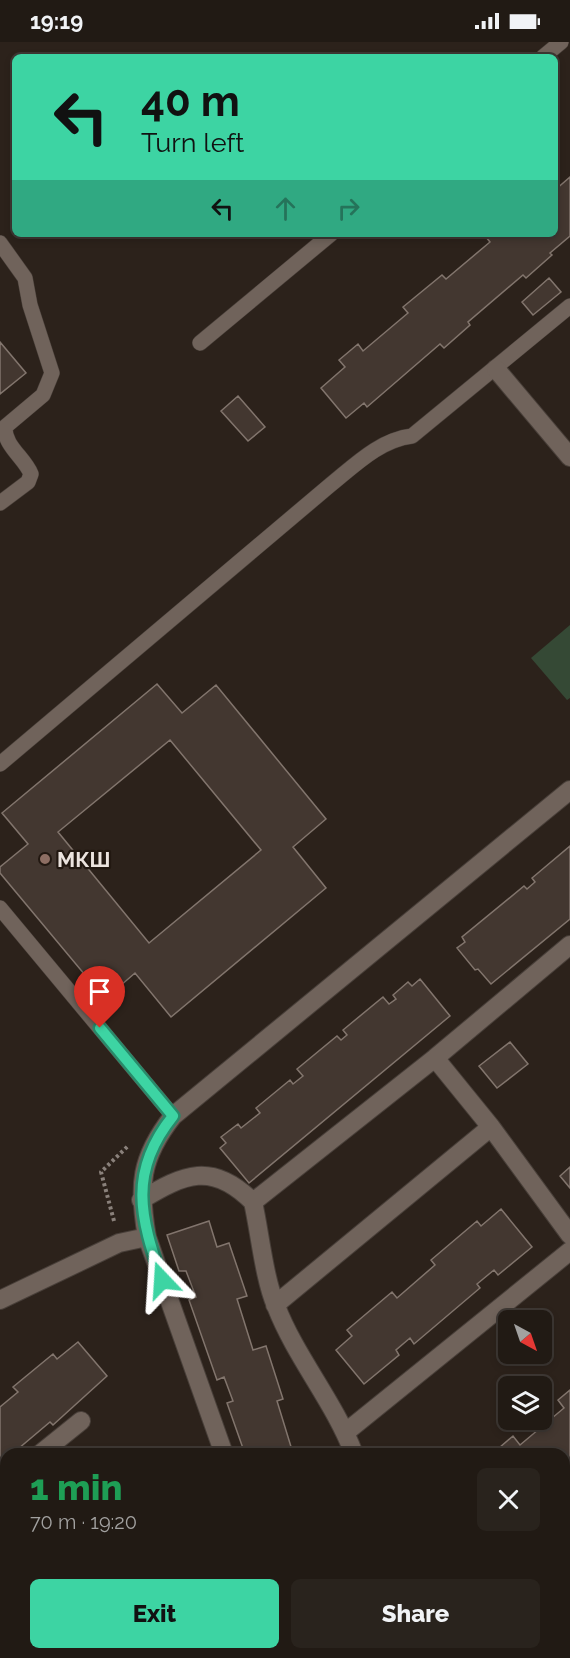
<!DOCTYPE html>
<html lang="en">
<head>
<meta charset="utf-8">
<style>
  :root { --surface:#211a14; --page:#29231d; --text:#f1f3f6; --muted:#a2a1a0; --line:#3e3834; --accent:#3dd4a3 }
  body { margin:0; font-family:Raleway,sans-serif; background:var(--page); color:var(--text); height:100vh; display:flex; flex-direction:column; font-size:22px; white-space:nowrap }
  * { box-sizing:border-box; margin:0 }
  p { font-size:20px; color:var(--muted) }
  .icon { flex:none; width:33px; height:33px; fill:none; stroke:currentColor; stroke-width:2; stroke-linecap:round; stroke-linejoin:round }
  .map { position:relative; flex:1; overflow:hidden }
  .side { position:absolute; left:0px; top:1406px; width:570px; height:212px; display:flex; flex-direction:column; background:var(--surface); border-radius:18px 18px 0 0; box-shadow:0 3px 9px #0003,0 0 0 2px var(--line) }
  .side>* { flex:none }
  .hud { position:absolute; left:12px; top:12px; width:546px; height:183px; border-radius:9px; box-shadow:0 3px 9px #0003,0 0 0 2px var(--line); background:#3dd4a3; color:#111; overflow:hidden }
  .needle { width:39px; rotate:140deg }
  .fabs { position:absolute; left:498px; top:1268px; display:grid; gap:12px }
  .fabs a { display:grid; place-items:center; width:54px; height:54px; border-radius:9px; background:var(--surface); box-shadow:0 3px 9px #0003,0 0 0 2px var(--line); font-size:30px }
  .pin { position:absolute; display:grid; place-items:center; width:51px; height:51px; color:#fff; margin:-62px -26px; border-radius:50% 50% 50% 0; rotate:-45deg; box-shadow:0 0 6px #0007 }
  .pin .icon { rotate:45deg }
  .me { position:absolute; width:66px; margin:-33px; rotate:340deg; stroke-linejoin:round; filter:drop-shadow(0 0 4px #0008) }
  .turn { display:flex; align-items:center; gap:21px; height:126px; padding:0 30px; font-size:27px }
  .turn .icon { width:78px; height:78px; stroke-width:2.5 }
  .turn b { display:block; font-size:42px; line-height:51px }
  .lanes { display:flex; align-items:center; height:57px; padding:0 30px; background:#0003; justify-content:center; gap:30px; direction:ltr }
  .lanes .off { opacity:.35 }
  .round { display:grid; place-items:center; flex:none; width:63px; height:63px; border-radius:9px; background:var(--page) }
  .head { display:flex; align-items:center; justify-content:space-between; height:102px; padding:0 30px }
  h1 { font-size:36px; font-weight:800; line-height:45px; color:#1e9e55 }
  .button { display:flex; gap:12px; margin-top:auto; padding:12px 30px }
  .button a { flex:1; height:69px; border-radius:9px; background:var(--accent); color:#111; font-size:24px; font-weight:800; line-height:69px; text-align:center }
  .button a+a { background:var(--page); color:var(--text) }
  .status { display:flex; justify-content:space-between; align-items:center; height:42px; padding:0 30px; background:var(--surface); direction:ltr }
  .status svg { height:16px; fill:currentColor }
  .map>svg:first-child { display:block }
  .green { fill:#354935 }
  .building { fill:#433730; stroke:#82756d; stroke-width:1.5; fill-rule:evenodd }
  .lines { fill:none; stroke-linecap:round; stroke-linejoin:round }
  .service-casing { stroke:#483f39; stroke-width:16 }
  .minor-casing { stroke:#483f39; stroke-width:20 }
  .path { stroke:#8a817b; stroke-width:4; stroke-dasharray:3 3; stroke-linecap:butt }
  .service { stroke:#70635b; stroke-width:15 }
  .minor { stroke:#70635b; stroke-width:18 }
  .route-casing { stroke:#288a6a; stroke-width:15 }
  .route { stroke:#3dd4a3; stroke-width:10 }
  .education-dot { fill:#8d6e63; stroke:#221811; stroke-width:2 }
  .labels { text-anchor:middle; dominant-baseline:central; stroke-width:4.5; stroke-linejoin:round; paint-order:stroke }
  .poi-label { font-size:21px; font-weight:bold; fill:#ebe3de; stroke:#221811; text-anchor:start }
</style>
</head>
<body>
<div class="status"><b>19:19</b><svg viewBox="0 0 49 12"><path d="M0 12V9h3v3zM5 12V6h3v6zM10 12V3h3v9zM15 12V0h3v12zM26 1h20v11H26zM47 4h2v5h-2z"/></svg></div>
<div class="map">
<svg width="570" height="1616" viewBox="0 0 570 1616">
  <rect width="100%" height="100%" fill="#2c221b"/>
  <path class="green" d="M570 583V656L567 658 531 616Z"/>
  <path class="building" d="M570 135V194L550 211 552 213 526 236 523 233 468 280 470 283 444 306 440 302 367 365 364 361 346 376 321 346 345 325 339 318 358 302 363 309 408 271 403 265 442 233 446 237 490 200 486 195 489 192H555V148Z
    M549 236 561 250 533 273 522 260Z
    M0 300 26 331 0 352Z
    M238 354 265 385 248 399 221 369Z
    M157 642 182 671 216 643 326 777 293 805 326 846 171 975 135 931 105 957 0 831V825L28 802 2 771ZM170 698 261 808 149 901 58 790Z
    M570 804V877L491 942 478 927 475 928 457 906 465 900 462 895 524 844 527 847 535 840 532 836Z
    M420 937 450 974 249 1141 220 1106 226 1101 221 1095 238 1082 241 1086 260 1071 256 1066 290 1038 293 1042 303 1034 297 1027 337 994 341 998 347 993 343 988 383 955 389 962 396 957 393 953 408 940 412 944Z
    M510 1000 528 1022 497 1046 479 1024Z
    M570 1125V1146L560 1134Z
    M501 1167 532 1205 498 1233 494 1228 477 1242 480 1246 414 1302 410 1296 396 1308 399 1313 364 1342 336 1308 352 1294 347 1288 392 1250 397 1256 435 1223 431 1218 477 1179 481 1184Z
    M209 1179 217 1205 229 1201 247 1254 237 1257 253 1308 266 1304 283 1357 277 1359 292 1408 301 1405 304 1412H245L227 1361 233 1359 224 1335 217 1338 189 1258 196 1255 186 1229H179L167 1193Z
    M78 1300 107 1334 53 1383 50 1380 12 1412H6V1417L0 1422V1365L18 1350 13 1345 53 1312 57 1317Z
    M570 1348V1416L564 1421V1412H492L513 1394 520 1403 564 1366 558 1358Z
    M570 1555V1592L564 1585V1560Z
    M13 1611H90L84 1616H8Z
    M313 1611H364L366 1616 377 1612 379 1616H315Z"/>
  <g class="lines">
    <defs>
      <path id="service" d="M543 15 561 0
        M0 201 25 236 30 263 52 331 43 353 5 385C4 404 25 416 31 432L28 440 0 461
        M200 301 331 192
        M0 722 329 444C354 424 379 398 412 394L570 264
        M0 866 173 1074"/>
      <path id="minor" d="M496 327 570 415
        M435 1016 491 1085 570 1193
        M141 1158C184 1132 212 1119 253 1160
        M0 1258 119 1201 147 1195
        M275 1263 491 1085
        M346 1390 570 1209
        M40 1412 81 1379
        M224 1412 147 1195C138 1144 140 1116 173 1074L570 748
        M354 1412C334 1359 296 1316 276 1264 264 1236 260 1191 253 1160L435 1016 570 903
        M0 1443 6 1438
        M0 1542 6 1537
        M295 1611 297 1616
        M421 1611 423 1616
        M108 1616 114 1611"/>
    </defs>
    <use href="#service" class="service-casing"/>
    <use href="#minor" class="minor-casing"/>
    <path class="path" d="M114 1179 101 1130 128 1104"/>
    <use href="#service" class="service"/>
    <use href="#minor" class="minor"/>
  </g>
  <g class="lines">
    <defs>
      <path id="route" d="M100 986 173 1074C128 1130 140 1175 162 1238"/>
    </defs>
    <use href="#route" class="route-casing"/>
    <use href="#route" class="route"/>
  </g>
  <circle class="education-dot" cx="45" cy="817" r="6"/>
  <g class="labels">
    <g class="poi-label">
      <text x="57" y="817">МКШ</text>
    </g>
  </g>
</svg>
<div class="fabs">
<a><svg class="needle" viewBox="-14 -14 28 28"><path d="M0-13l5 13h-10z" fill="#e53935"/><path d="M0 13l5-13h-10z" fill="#a2a1a0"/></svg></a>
<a><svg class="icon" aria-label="layers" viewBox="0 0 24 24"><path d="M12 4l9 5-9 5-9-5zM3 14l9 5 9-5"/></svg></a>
</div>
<div class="pin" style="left:100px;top:986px;background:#d93025"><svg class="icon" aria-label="arrive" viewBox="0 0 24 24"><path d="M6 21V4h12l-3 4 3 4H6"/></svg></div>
<svg class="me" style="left:162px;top:1238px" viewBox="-20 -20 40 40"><path d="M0-17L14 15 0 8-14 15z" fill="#3dd4a3" stroke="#fff" stroke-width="4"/></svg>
<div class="hud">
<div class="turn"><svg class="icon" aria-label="left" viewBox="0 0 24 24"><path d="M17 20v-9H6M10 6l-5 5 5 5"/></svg><div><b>40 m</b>Turn left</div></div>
<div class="lanes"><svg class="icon" aria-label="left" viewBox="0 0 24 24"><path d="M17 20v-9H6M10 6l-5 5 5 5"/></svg><svg class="icon off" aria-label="ahead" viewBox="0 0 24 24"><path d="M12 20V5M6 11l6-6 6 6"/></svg><svg class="icon off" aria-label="right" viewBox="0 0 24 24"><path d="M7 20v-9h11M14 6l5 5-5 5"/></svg></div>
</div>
<section class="side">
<div class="head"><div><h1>1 min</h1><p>70 m · 19:20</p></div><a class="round"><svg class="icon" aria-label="close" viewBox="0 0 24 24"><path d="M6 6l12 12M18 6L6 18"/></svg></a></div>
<div class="button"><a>Exit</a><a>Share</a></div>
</section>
</div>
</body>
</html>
